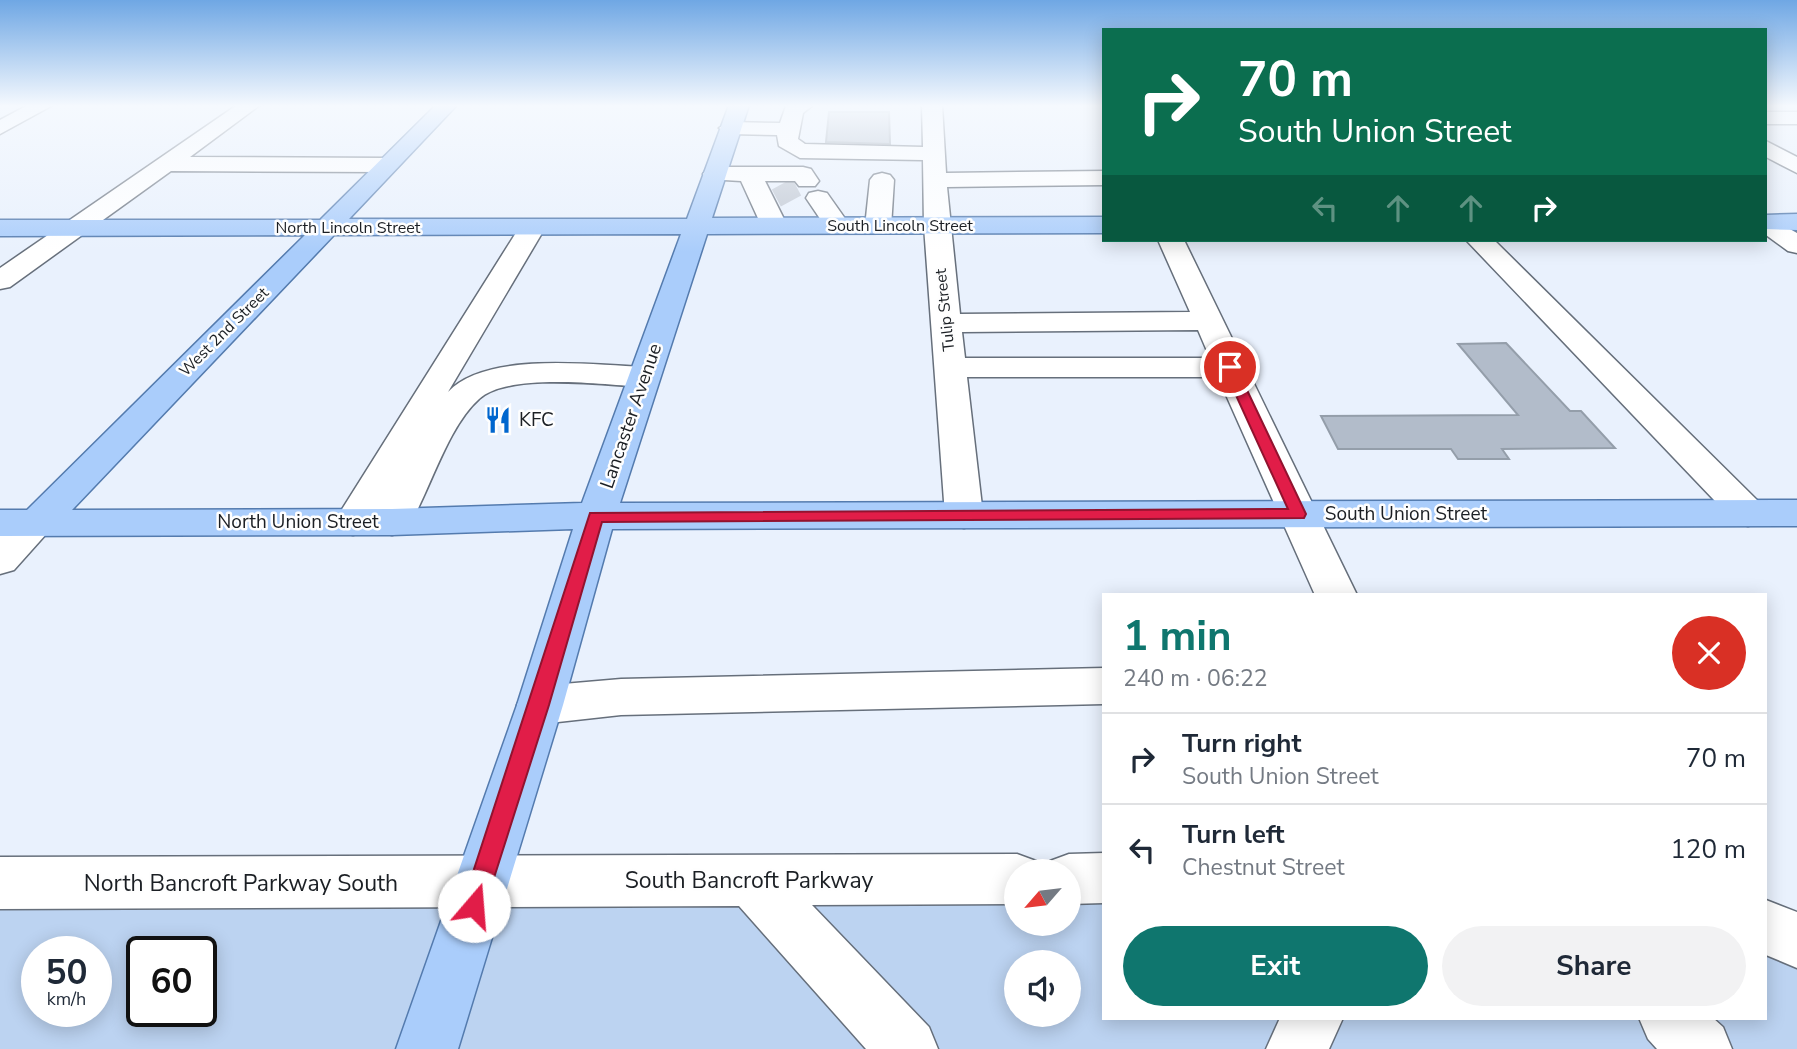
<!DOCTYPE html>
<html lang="en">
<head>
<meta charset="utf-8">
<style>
  :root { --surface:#fff; --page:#f2f2f3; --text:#1f2937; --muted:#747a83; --line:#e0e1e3; --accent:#0f766e }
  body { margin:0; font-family:"Nunito Sans",sans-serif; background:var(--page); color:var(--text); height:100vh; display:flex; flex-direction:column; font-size:26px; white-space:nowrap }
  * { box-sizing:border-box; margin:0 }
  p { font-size:23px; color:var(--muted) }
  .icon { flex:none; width:38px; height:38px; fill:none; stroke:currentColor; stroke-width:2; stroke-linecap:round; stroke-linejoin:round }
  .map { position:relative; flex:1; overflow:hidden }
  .details { position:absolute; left:1102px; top:593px; width:665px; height:427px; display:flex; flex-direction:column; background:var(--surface); border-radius:0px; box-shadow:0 4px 18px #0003 }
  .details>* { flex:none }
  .guide { position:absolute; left:1102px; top:28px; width:665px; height:214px; border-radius:0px; box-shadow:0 4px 18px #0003; background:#0b6e4f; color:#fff; overflow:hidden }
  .needle { width:46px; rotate:242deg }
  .fabs { position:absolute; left:1004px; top:859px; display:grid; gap:14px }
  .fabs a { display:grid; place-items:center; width:77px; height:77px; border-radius:50%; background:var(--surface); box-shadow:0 4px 18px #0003; font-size:35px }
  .speed { position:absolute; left:21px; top:936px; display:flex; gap:14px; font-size:35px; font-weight:700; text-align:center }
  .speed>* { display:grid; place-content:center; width:91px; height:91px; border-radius:50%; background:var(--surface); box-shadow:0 4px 18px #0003; line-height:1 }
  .speed small { font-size:18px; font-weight:400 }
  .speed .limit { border:4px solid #111; border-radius:10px; background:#fff; color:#111 }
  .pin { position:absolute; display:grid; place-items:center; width:60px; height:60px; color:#fff; margin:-30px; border:4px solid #fff; border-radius:50%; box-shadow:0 2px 7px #0007 }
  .me { position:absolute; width:77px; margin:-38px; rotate:18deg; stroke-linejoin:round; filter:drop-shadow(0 0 5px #0008) }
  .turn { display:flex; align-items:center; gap:24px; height:147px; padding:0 21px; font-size:32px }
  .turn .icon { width:91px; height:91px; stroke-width:2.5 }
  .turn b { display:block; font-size:49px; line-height:60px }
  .lanes { display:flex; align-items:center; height:66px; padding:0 21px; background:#0003; justify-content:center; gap:35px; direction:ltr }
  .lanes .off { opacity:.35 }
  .round { display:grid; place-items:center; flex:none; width:74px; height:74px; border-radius:37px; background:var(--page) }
  .overview { display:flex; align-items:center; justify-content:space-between; height:119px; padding:0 21px }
  h1 { font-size:42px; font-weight:700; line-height:52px; color:var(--accent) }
  .primary-button { display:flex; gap:14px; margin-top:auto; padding:14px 21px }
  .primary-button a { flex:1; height:80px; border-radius:42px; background:var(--accent); color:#fff; font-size:28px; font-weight:700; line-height:80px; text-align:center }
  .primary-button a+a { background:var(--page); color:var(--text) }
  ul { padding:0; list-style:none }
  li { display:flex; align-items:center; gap:21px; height:91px; padding:0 21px; border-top:2px solid var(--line) }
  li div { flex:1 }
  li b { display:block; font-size:26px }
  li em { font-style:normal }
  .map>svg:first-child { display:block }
  .green { fill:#bcd3f1; fill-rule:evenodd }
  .building { fill:#b2bcca; stroke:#949eaa; stroke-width:2 }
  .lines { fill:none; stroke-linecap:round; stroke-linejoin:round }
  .minor-tunnel { stroke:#c0c7d2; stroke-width:23; stroke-dasharray:23 11; stroke-linecap:butt }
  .minor-casing { stroke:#666f7b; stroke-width:3 }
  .major-casing { stroke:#547bae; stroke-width:3 }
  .minor { fill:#fff; fill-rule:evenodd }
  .major { fill:#aacdfb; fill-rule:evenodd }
  .route { fill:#e11d48; stroke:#92132f; stroke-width:2 }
  .labels { text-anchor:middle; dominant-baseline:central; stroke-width:5; stroke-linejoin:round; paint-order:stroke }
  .far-street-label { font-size:16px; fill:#1b1f24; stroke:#fefefe }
  .street-label { font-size:19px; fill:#1b1f24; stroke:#fefefe }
  .poi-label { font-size:19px; fill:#1b1f24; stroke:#fefefe; text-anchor:start }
  .near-street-label { font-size:23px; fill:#1b1f24; stroke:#fefefe }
</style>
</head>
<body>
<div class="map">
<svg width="1797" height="1049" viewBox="0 0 1797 1049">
  <rect width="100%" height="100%" fill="#e9f1fd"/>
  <path class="green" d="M1104 878V1018H1766V927L1797 940V1049H0V883L1017 879V924H1069V879ZM37 952H96V1012H37ZM142 952H201V1012H142ZM1017 962H1069V1015H1017Z"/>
  <path class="building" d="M829 112H889L890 144 826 142Z
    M1506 343 1570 411H1581L1615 448 1502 449 1509 459H1458L1451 449H1338L1321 416 1518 415 1458 344Z"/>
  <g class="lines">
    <path class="minor-tunnel" d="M782 184 791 201"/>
    <defs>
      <path id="minor" d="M28 105H53L0 134V120Z
        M237 105H260L190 157 388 158 399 165 388 172 171 171 10 287 0 289V268Z
        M813 105 803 113 798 139 805 144 923 147 922 105H942L946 173 1104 171V185L947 187 960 314 1190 312 1158 240H1184L1357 595H1315L1218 377H967L983 515 977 524 964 528 951 524 945 515 924 226 923 160 800 158 779 146 777 135 730 134 719 128 730 122 780 123 786 106ZM1198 330 1210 358H965L962 332Z
        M1766 112H1797V124H1766Z
        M1766 141 1797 157V173L1766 157Z
        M715 167H803L811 169 819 181 815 186H799L795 181H765L788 227 784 232H766L762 227 741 181 707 179 703 174 707 169Z
        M882 173 890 175 894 180 891 227 887 232H869L865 227 870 180 874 175Z
        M818 191 827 193 851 227 847 232H829L806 198 809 193Z
        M1766 216 1797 233V253L1788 251 1766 235Z
        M532 220 541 223 545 228 448 392C486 351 592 365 644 367L655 370 660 377 655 384 644 387C605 385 508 372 479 399 447 427 429 494 406 531L392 535 378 531 373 522 378 512 367 531 353 535 339 531 334 522 519 228 523 223Z
        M1466 240H1494L1761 504 1767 513 1761 522 1748 526 1735 522Z
        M37 510 51 514 56 523 14 570 0 574V536L23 514Z
        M1104 668V704L621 715 540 724 524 718 517 705 524 692 540 686 621 679Z
        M1104 853V903L1069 904V872H1045L1050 861 1069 854Z
        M1017 854 1036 861 1041 872H1017V904L812 905 929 1027 938 1049H866L739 906 0 909V857Z
        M1766 900 1797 912V968L1766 955Z
        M1280 1018H1343L1329 1049H1266Z
        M1639 1018H1713L1723 1027 1732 1049H1657L1648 1039Z"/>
      <path id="major" d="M436 105H457L349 219H687L729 105H749L712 218 1104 217V233L707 234 620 503 1797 500V526L612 529 563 705 458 1049H396L517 705 573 529 392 535 0 536V510H27L305 235 0 236V220H320ZM681 234 582 503 392 509 72 510 334 235Z
        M1797 214V230L1766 229V215Z"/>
    </defs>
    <use href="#minor" class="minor-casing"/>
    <use href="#major" class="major-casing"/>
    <use href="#minor" class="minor"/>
    <use href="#major" class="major"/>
  </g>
  <linearGradient id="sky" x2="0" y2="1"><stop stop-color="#6fa7e4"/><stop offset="0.42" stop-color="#f5f9fe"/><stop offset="1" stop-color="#f5f9fe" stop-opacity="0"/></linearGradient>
  <rect width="1797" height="252" fill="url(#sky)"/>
  <path class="route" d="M1230 363 1236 367 1306 514 1304 518 602 522 549 705 485 906 482 914 474 917 465 914 462 906 590 513 1288 509 1223 367Z"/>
  <defs>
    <symbol id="restaurant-bare" viewBox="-9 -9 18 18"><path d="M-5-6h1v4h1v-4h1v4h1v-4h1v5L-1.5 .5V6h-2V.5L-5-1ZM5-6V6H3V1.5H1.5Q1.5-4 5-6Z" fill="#0066ce" stroke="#fefefe" stroke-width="2.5" paint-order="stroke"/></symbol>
  </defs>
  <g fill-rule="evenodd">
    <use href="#restaurant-bare" x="479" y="401" width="38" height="38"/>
  </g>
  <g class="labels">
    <g class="far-street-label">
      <text x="900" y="226">South Lincoln Street</text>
      <text x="348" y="228">North Lincoln Street</text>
      <text transform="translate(945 310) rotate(-96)">Tulip Street</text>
      <text transform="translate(224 332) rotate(-45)">West 2nd Street</text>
    </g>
    <g class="street-label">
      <text transform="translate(631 416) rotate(-71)">Lancaster Avenue</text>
      <text x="1406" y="514">South Union Street</text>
      <text x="298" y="522">North Union Street</text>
    </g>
    <g class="poi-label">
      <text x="519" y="420">KFC</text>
    </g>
    <g class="near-street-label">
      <text x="749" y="880">South Bancroft Parkway</text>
      <text x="241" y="883">North Bancroft Parkway South</text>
    </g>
  </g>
</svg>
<div class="fabs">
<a><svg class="needle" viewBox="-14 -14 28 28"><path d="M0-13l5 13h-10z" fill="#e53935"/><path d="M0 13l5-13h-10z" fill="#747a83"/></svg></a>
<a><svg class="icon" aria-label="sound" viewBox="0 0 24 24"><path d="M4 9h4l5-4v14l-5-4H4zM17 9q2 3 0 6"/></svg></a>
</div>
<div class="speed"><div>50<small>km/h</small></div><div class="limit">60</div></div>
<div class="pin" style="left:1230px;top:367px;background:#d93025"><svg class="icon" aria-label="arrive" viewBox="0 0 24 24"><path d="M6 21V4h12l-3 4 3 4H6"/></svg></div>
<svg class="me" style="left:474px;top:906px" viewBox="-20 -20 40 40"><circle r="19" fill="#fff"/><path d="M0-13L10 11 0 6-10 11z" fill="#e11d48"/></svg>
<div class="guide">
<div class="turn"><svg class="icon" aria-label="right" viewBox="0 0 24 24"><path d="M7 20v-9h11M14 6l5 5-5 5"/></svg><div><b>70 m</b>South Union Street</div></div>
<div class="lanes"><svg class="icon off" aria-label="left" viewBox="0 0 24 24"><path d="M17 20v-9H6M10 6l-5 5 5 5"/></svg><svg class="icon off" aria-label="ahead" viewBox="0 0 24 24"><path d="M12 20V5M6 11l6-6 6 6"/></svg><svg class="icon off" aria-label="ahead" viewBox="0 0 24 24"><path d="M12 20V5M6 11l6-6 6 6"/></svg><svg class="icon" aria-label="right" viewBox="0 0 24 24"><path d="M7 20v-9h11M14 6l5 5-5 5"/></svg></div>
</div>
<section class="details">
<div class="overview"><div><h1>1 min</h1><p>240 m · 06:22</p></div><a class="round" style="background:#d93025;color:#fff"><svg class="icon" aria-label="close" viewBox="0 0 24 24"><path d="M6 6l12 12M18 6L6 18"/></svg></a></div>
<ul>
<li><svg class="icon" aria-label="right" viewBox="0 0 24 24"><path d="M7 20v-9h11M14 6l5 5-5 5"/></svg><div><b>Turn right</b><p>South Union Street</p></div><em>70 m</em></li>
<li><svg class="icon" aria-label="left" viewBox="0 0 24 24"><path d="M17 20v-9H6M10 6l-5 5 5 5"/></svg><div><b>Turn left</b><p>Chestnut Street</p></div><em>120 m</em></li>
</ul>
<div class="primary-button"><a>Exit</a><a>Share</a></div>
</section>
</div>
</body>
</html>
